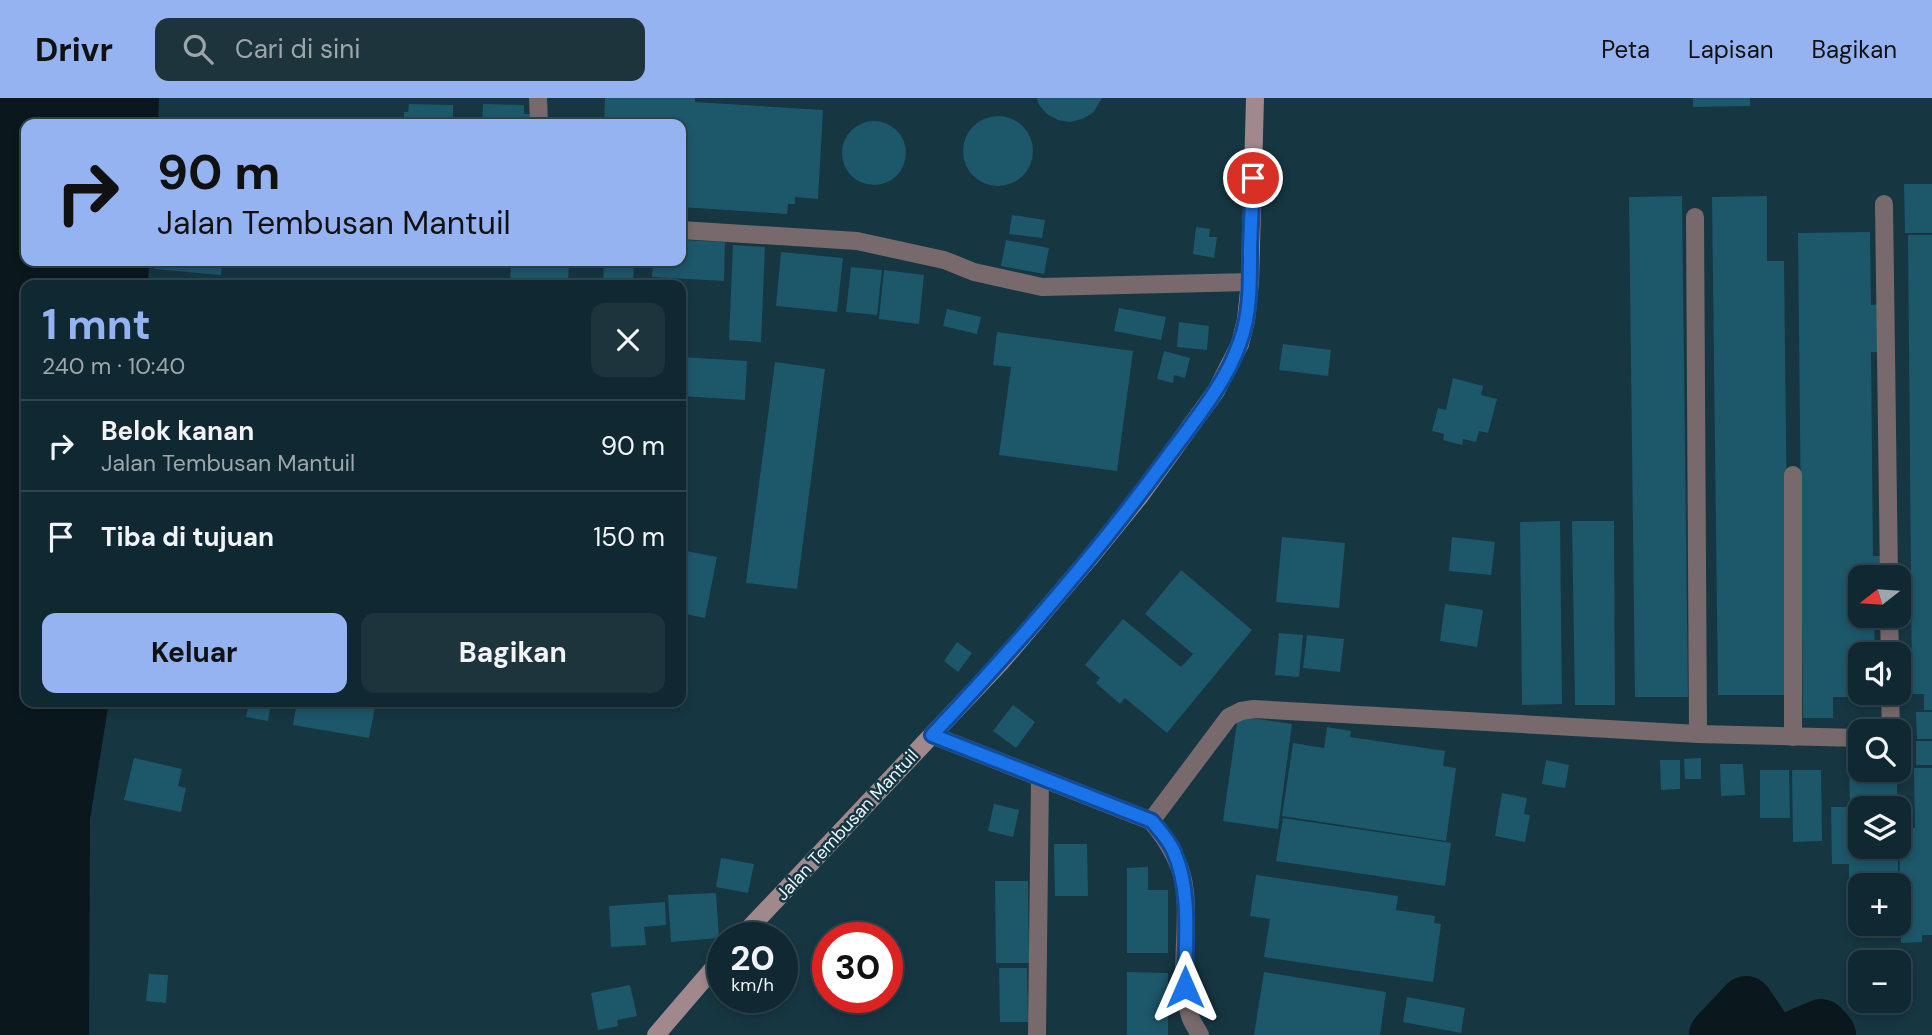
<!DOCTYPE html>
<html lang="id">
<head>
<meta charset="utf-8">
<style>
  :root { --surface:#102831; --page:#1e343d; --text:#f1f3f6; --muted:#9ca6ab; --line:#30444d; --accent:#95b2f1 }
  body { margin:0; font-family:"DM Sans",sans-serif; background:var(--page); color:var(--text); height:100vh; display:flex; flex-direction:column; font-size:26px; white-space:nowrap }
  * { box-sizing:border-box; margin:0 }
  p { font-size:23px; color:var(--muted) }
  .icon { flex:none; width:38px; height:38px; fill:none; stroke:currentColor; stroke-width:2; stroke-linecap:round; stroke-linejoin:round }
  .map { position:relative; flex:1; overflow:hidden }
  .details { position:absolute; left:21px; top:182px; width:665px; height:427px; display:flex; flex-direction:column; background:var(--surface); border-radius:14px; box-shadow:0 4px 10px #0003,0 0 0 2px var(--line) }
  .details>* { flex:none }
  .top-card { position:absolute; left:21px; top:21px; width:665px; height:147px; border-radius:14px; box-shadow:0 4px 10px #0003,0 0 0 2px var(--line); background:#95b2f1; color:#111; overflow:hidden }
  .needle { width:46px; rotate:253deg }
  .controls { position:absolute; left:1848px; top:467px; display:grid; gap:14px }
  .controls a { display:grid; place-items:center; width:63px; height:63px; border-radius:14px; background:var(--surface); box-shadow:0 4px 10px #0003,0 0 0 2px var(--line); font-size:35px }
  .speed { position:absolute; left:707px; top:824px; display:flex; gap:14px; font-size:35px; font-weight:700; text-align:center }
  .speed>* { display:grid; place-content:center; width:91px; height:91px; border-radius:50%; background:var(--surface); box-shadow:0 4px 10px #0003,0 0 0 2px var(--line); line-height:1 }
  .speed small { font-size:18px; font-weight:400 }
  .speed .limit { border:10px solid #d22; background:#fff; color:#111 }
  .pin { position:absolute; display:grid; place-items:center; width:60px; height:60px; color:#fff; margin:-30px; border:4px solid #fff; border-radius:50%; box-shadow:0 2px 7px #0007 }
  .me { position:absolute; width:77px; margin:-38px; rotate:0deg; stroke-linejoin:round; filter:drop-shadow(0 0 5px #0008) }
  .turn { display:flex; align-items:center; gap:24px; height:147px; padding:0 21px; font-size:32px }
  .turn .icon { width:91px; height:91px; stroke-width:2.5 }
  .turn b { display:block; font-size:49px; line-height:60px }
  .round { display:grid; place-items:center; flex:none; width:74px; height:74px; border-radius:14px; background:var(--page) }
  .summary { display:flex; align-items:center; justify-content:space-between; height:119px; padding:0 21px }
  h1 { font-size:42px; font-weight:700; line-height:52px; color:var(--accent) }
  .button { display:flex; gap:14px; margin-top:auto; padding:14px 21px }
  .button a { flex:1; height:80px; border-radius:14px; background:var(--accent); color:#111; font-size:28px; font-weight:700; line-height:80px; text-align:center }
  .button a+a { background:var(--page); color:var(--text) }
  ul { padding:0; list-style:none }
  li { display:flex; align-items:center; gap:21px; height:91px; padding:0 21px; border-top:2px solid var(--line) }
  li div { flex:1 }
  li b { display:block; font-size:26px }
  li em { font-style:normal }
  header { display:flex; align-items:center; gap:42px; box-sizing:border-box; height:98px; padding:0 35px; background:var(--accent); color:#111 }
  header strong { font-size:33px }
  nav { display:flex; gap:38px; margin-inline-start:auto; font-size:24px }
  .search { width:490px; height:63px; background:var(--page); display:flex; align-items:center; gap:18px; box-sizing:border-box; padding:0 24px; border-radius:14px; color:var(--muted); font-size:26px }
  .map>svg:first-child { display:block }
  .water { fill:#0a181d }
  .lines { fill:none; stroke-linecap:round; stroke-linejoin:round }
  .river { stroke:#0a181d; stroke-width:54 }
  .building { fill:#1d576a }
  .lane { stroke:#78696c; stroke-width:18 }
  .street { stroke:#78696c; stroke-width:18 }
  .secondary { stroke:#a0888d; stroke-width:18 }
  .route-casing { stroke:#114b97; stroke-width:18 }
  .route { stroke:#1a73e8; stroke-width:12 }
  .labels { text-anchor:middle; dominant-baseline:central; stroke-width:5; stroke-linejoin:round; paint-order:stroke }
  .street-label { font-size:18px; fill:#e9f8fd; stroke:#163641 }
</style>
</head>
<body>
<header>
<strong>Drivr</strong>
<div class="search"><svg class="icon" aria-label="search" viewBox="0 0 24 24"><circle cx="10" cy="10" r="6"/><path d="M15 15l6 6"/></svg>Cari di sini</div>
<nav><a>Peta</a><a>Lapisan</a><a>Bagikan</a></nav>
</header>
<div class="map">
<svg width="1932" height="937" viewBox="0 0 1932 937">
  <rect width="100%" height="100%" fill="#163641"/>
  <path class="water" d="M0 0H159L158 26H26V163H149L148 187H26V604H109L90 721 89 937H0Z"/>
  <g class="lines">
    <path class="river" d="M1716 937 1746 905 1767 936 1771 937
      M1800 937 1821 928 1829 937"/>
  </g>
  <path class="building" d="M605 0H695V4L823 12 818 101 795 99V106H788L787 116 681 109V26H604Z
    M1037 0H1102L1093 15 1082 21 1070 24 1058 22 1047 16 1039 7Z
    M1693 0H1750V8L1693 9Z
    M409 6 453 7V26H404V14H408Z
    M483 6 524 7V16H531V26H482Z
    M963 53a35 35 0 1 1 70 0a35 35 0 1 1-70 0Z
    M842 55a32 32 0 1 1 64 0a32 32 0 1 1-64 0Z
    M1904 86H1932V135H1905Z
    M1682 98 1688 599H1635L1629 99Z
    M1767 98V163H1784L1789 597H1718L1712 99Z
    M1012 117 1045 122 1042 140 1009 136Z
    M1196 129 1210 131 1209 139H1217L1214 160 1193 156Z
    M1870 134 1871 207 1881 206 1882 254H1871L1873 458H1887L1888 480H1860V518H1874L1875 556H1860V595H1875V599H1833V620H1803L1798 135Z
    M1908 137H1932V612H1924V596H1912Z
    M681 142 725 144 724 183 652 179 653 163H681Z
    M1006 142 1049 150 1044 176 1001 168Z
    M733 147 765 149 761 244 729 242Z
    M781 154 843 160 837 214 776 208Z
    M155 163H222L221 177 154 171Z
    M511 163H569L568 187H510Z
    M604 163H634L633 187H603Z
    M851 169 882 172 877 217 846 214Z
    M884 172 924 177 919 226 879 221Z
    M231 180 278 182V187H231Z
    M1119 210 1166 219 1161 242 1114 233Z
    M947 211 981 219 977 236 943 228Z
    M1179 224 1209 228 1207 252 1177 249Z
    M997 234 1133 253 1117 373 999 357 1011 269 993 267Z
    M1283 246 1331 252 1328 278 1279 272Z
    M1164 253 1190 260 1185 280 1174 277 1173 285 1157 281Z
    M681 259 747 263 745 302 681 298Z
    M775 264 825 271 797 491 746 485Z
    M1453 280 1483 288 1481 297 1497 301 1488 335 1479 333 1476 344 1463 341 1462 347 1443 342 1444 336 1432 333 1438 310 1446 312Z
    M1560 423 1562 606 1522 607 1520 424Z
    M1572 423H1614L1615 607H1575Z
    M1282 439 1345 445 1339 510 1276 504Z
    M1452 439 1495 444 1491 477 1449 473Z
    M681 452 717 459 705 520 681 515Z
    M1181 472 1252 532 1167 635 1125 600 1120 606 1096 585 1100 580 1085 567 1123 521 1181 569 1193 556 1145 516Z
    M1445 506 1483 512 1477 549 1440 543Z
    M1279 535 1303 537 1299 579 1275 577Z
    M1307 537 1344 541 1340 574 1303 570Z
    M957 544 972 555 958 574 944 563Z
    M249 604 271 605 268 623 246 619Z
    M297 604H376L369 640 293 627Z
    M1013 607 1035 624 1016 650 993 633Z
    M1916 614H1932V641H1917Z
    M1238 618 1292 626 1278 731 1223 723Z
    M1327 629 1351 633 1350 639 1445 653 1443 668 1456 670 1446 743 1282 718 1293 645 1324 650Z
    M1916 643H1932V667H1916Z
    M134 660 182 671 178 688 186 690 181 714 124 702Z
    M1701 660V681H1685L1684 661Z
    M1546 662 1569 667 1565 690 1542 686Z
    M1660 662H1680V691L1661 692Z
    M1720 666H1743L1745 697 1721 698Z
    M1849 666H1860V672H1897V710H1860V749H1898V788H1860V826H1898V832L1849 833V766H1832L1831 709H1850Z
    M1914 670H1932V837H1922V844L1901 845 1899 730H1915Z
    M1760 672H1789L1790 720H1760Z
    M1792 672H1821L1822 743 1793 744Z
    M1502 695 1527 700 1524 716 1530 717 1525 744 1495 738Z
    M994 706 1019 712 1013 739 988 733Z
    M1283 720 1451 745 1445 788 1276 763Z
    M1054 746H1087L1088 798H1055Z
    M721 760 754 766 748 795 716 789Z
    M1148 769V792H1168V855H1127V770Z
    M1256 777 1398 798 1396 812 1435 818 1434 825 1441 826 1433 884 1264 859 1270 821 1250 818Z
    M995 783H1028L1029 865H996Z
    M716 795 719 840 671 844 668 797Z
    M665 804 666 827 644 829 646 847 611 849 609 808Z
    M999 870H1027L1028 924H1000Z
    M1127 874 1168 875V937H1127Z
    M1264 874 1386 894 1380 937H1254Z
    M149 876 168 877 166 905 146 903Z
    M630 887 637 918 617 922 618 928 598 932 591 895Z
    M1407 899 1465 910 1461 935 1403 924Z"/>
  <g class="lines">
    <path class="lane" d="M538 0 539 26
      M1884 106 1889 480
      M1695 119 1698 636
      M681 132 857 143 944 162 974 174 1042 189 1250 184
      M1793 377V639
      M1889 518 1890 556
      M1890 595 1891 634"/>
    <path class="street" d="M932 637 1151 723C1169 744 1183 767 1185 795 1189 835 1178 878 1190 918 1192 925 1197 931 1200 937
      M1151 723 1229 619 1241 613 1254 611 1698 636 1860 640
      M1037 937 1040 680"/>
    <path class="secondary" d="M740 840 1002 563 1088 462 1140 398 1216 293 1240 246 1246 222 1250 184 1255 0
      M656 937 723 859"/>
  </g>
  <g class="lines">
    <defs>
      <path id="route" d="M1185 889C1185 845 1192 795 1174 754 1169 742 1160 733 1152 723L932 637C1016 548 1097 456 1169 357 1195 322 1226 285 1240 244 1251 214 1250 181 1250 149 1251 126 1252 103 1253 80"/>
    </defs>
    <use href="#route" class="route-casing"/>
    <use href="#route" class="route"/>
  </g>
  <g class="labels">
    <g class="street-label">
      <text transform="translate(847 727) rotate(-47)">Jalan Tembusan Mantuil</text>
    </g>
  </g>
</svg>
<div class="controls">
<a><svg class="needle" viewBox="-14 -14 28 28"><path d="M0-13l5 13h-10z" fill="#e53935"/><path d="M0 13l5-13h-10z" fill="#9ca6ab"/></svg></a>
<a><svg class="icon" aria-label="sound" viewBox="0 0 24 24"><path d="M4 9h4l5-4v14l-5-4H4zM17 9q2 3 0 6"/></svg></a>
<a><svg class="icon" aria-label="search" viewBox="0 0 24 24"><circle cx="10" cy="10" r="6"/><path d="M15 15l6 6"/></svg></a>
<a><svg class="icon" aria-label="layers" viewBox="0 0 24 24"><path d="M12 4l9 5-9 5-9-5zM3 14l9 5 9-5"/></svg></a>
<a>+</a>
<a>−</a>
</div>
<div class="speed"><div>20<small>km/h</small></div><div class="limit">30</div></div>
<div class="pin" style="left:1253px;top:80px;background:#d93025"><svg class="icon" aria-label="arrive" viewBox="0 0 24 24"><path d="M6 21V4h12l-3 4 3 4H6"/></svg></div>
<svg class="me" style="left:1185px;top:889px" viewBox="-20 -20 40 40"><path d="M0-17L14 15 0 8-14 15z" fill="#1a73e8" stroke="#fff" stroke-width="4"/></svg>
<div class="top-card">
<div class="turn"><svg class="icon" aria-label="right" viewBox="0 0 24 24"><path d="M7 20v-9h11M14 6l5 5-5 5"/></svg><div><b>90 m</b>Jalan Tembusan Mantuil</div></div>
</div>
<section class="details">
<div class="summary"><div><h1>1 mnt</h1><p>240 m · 10:40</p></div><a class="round"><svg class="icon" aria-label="close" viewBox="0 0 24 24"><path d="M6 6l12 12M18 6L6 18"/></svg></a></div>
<ul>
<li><svg class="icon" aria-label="right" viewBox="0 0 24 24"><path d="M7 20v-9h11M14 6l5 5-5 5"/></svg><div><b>Belok kanan</b><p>Jalan Tembusan Mantuil</p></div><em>90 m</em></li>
<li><svg class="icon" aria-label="arrive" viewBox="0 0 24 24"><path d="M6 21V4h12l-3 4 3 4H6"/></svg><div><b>Tiba di tujuan</b></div><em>150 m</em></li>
</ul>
<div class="button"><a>Keluar</a><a>Bagikan</a></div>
</section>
</div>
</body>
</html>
